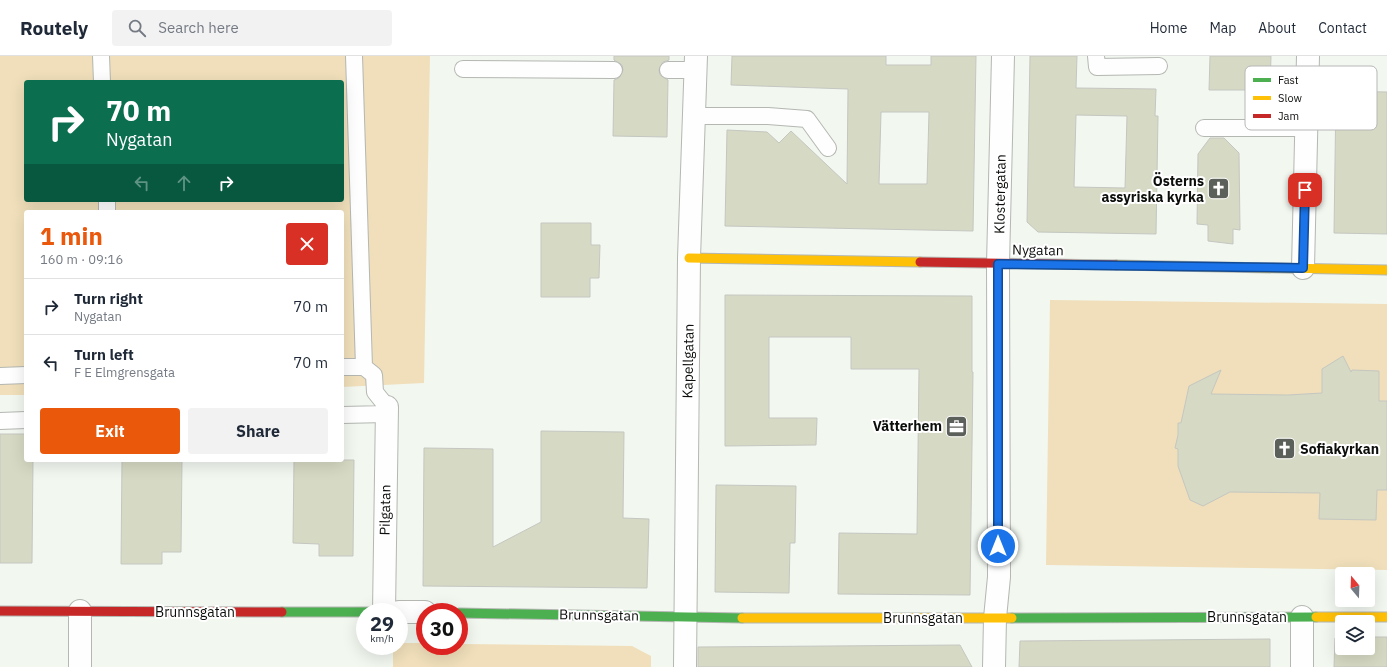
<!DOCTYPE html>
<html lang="en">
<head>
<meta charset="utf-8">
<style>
  :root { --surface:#fff; --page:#f2f2f3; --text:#1f2937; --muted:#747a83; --line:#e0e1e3; --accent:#ea580c }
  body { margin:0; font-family:"IBM Plex Sans",sans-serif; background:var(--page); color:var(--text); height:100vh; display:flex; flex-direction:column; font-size:15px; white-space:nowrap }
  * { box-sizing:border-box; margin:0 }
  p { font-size:13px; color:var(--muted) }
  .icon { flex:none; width:22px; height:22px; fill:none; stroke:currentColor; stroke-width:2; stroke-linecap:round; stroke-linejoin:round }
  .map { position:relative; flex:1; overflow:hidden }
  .drawer { position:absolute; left:24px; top:154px; width:320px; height:252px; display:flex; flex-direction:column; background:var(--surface); border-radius:4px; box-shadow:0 4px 16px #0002 }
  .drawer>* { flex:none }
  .top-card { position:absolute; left:24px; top:24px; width:320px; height:122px; border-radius:4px; box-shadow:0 4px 16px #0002; background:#0b6e4f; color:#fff; overflow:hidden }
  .needle { width:26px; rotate:341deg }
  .controls { position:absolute; left:1335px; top:511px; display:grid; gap:8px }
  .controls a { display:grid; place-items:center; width:40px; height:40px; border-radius:4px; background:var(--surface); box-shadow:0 4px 16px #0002; font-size:20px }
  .speed { position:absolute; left:356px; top:547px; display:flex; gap:8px; font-size:20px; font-weight:700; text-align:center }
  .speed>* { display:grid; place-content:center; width:52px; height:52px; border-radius:50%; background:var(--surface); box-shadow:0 4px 16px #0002; line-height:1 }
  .speed small { font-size:10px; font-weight:400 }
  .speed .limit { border:6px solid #d22; background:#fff; color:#111 }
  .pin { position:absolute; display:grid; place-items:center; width:34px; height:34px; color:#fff; margin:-17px; border-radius:8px; box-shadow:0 2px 6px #0006 }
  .me { position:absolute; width:44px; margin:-22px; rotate:0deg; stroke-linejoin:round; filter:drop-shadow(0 0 3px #0008) }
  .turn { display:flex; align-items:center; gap:14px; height:84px; padding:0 16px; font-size:18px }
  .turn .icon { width:52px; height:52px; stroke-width:2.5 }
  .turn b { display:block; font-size:28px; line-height:34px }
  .lanes { display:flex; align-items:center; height:38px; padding:0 16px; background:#0003; justify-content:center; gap:20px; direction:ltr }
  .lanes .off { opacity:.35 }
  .round { display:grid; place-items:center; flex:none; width:42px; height:42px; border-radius:4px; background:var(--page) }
  .head { display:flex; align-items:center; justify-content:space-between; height:68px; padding:0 16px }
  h1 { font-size:24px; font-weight:700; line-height:30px; color:var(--accent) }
  .button { display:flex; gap:8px; margin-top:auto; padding:8px 16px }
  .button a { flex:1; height:46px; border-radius:4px; background:var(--accent); color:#fff; font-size:16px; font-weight:700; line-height:46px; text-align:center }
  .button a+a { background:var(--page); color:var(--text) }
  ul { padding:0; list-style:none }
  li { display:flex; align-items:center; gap:12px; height:56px; padding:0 16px; border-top:1px solid var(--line) }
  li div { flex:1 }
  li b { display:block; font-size:15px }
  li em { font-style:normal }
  header { display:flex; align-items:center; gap:24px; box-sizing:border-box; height:56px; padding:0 20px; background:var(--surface); border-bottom:1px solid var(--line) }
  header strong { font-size:19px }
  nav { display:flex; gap:22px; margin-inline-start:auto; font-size:14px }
  .search { width:280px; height:36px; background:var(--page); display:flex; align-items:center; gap:10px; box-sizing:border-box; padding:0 14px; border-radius:4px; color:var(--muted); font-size:15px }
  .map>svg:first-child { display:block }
  .green { fill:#f0dfba; fill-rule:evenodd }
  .building { fill:#d6d9c3; stroke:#c4c7c1; fill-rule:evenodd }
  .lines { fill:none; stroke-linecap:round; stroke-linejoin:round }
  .lane-casing { stroke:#b4b7b2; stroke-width:18 }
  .street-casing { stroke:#b4b7b2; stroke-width:24 }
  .fast-casing { stroke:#b4b7b2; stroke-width:11 }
  .slow-casing { stroke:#b4b7b2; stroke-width:11 }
  .jam-casing { stroke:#b4b7b2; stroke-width:11 }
  .lane { stroke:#fdfefd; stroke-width:16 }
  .street { stroke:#fdfefd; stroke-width:22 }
  .fast { stroke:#4caf50; stroke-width:9 }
  .slow { stroke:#ffc107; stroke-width:9 }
  .jam { stroke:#c62828; stroke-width:9 }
  .route-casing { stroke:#114b97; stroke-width:10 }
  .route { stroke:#1a73e8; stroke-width:7 }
  .labels { text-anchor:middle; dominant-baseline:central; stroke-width:4; stroke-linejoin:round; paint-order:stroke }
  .poi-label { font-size:14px; font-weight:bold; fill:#0b0e0a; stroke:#fff; text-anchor:end }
  .street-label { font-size:14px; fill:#0b0e0a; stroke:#fff }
  .key { fill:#fff; stroke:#b6b7b6; stroke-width:1 }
  .key-label { font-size:11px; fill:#0b0e0a }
</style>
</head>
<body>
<header>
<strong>Routely</strong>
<div class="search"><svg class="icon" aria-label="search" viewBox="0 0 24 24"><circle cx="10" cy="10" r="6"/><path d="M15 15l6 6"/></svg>Search here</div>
<nav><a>Home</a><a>Map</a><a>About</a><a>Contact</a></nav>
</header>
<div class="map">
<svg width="1387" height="611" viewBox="0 0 1387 611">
  <rect width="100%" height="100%" fill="#f2f7f0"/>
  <path class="green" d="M0 0H430L424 327 342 331V156H26V339H0ZM26 26H342V144H26Z
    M1050 244 1387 248V514L1046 509Z
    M399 587H425V590H459V588L632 590 651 600V611H393V590H399Z"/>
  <path class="building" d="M614 0H669V4L663 6 659 14 660 19 668 24 667 81 613 80 614 24 619 22 623 14 622 9 614 4Z
    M732 0H886V9H931V0H976L973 175 725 170 727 74 767 76 779 87 791 75 847 128 848 33 731 29ZM881 56H929L927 128H879Z
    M1030 0H1077L1076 32 1156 33 1155 60H1158L1156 178 1038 176 1027 166ZM1076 59 1127 60 1125 132 1074 131Z
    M1210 0H1271L1270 34H1209Z
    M1336 35 1387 36V178L1334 177Z
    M1210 82H1224L1239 97 1240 174 1233 173V188L1208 185V169L1197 168 1198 98Z
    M541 167H591V189H600L599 222H590V241H541Z
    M725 239 972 240V316H973L970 539 838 538 839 477 917 478 919 313H851V281H769V362H817L816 389 725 390Z
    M1343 300 1351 316 1352 314 1379 315V345H1387V434H1377L1376 464 1319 463 1320 437 1230 436 1203 450 1190 444 1178 410V393L1175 392 1178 379V367H1181L1189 330 1221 314 1211 338 1288 339 1322 337V313Z
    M541 375 624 376 623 462 649 463 647 532 423 530 424 392 493 393V491L541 466Z
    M0 378H26V404H33L32 507H0Z
    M122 404H182L181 496H162V508H121Z
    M294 404H354L353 500H319V488L293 487Z
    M716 429 796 430 795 487H790L789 537 715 536Z
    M1342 581V592H1368V581H1387V611H1334L1335 582Z
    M1270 583V611H1019L1020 585Z
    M960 589 972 611H698V591Z"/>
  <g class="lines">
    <defs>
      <path id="lane" d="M101 0 102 26
        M354 0 364 311 374 319 375 336 387 351
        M1096 0 1097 11 1159 10
        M463 13 614 14
        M668 14H695
        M694 60H768L807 63 828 92
        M1204 72H1306
        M107 144V156
        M342 311H364
        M0 320 26 319
        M342 359 386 358
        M0 365 26 364"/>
      <path id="street" d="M1303 212 1308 0
        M80 555V611
        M384 556 387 351
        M399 556H425
        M685 611 689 202 696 0
        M994 611 995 562 999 521 998 208 1003 0
        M1302 611V561"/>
      <path id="fast" d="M282 556H390
        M459 557 742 562
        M1012 562 1316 561"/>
      <path id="slow" d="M689 202 920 206
        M1116 209 1387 214
        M1316 561H1387
        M742 562H1012"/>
      <path id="jam" d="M920 206 1116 209
        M0 555 282 556"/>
    </defs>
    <use href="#lane" class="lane-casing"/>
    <use href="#street" class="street-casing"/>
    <use href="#fast" class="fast-casing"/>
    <use href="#slow" class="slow-casing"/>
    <use href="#jam" class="jam-casing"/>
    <use href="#lane" class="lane"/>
    <use href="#street" class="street"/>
    <use href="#fast" class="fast"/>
    <use href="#slow" class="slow"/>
    <use href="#jam" class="jam"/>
  </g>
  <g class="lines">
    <defs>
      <path id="route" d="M998 490V208L1303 212 1305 134"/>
    </defs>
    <use href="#route" class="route-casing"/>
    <use href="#route" class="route"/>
  </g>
  <defs>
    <symbol id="church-square" viewBox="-11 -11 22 22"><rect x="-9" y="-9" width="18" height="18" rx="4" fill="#5c605a" stroke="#fff"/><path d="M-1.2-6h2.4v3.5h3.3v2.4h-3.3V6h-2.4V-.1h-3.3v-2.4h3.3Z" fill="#fff"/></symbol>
    <symbol id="office-square" viewBox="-11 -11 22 22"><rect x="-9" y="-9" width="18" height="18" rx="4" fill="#5c605a" stroke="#fff"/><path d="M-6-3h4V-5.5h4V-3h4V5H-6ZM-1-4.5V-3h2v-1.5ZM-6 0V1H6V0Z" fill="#fff"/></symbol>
  </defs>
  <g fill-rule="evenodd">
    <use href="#church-square" x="1206" y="120" width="25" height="25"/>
    <use href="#office-square" x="944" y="358" width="25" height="25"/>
    <use href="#church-square" x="1272" y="380" width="25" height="25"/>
  </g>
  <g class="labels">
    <g class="poi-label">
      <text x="1204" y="125">Österns<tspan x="1204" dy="16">assyriska kyrka</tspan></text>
      <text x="942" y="370">Vätterhem</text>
      <text x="1300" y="393" text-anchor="start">Sofiakyrkan</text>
    </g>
    <g class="street-label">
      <text transform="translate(1000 138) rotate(-89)">Klostergatan</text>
      <text transform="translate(1038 194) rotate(1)">Nygatan</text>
      <text transform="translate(688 305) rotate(-89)">Kapellgatan</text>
      <text transform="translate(385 454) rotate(-89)">Pilgatan</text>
      <text x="195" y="556">Brunnsgatan</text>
      <text transform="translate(599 559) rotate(1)">Brunnsgatan</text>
      <text x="1247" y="561">Brunnsgatan</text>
      <text x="923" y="562">Brunnsgatan</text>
    </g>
  </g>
  <rect x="1245" y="10" width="132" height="64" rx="6" class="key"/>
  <rect x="1253" y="22" width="18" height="4" fill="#4caf50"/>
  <rect x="1253" y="40" width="18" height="4" fill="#ffc107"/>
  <rect x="1253" y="58" width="18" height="4" fill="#c62828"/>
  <g class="key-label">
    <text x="1278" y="28">Fast</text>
    <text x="1278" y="46">Slow</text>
    <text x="1278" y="64">Jam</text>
  </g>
</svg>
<div class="controls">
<a><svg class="needle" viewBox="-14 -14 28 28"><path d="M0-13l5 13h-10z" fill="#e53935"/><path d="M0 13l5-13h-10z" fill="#747a83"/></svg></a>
<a><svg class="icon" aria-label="layers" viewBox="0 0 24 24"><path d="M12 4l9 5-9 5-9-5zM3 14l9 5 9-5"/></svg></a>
</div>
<div class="speed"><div>29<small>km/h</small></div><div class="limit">30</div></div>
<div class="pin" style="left:1305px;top:134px;background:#d93025"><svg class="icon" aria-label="arrive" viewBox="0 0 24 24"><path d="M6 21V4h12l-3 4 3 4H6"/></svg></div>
<svg class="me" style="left:998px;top:490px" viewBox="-20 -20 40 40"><circle r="17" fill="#1a73e8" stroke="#fff" stroke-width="3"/><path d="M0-11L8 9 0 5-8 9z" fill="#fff"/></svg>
<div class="top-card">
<div class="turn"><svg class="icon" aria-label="right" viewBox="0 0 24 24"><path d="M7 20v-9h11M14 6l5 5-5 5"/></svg><div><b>70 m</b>Nygatan</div></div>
<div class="lanes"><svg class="icon off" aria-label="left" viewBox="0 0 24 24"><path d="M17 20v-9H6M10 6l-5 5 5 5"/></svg><svg class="icon off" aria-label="ahead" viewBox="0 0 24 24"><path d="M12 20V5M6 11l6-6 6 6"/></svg><svg class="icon" aria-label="right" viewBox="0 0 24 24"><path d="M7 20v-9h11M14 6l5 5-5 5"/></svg></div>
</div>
<section class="drawer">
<div class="head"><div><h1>1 min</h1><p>160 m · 09:16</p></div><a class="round" style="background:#d93025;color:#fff"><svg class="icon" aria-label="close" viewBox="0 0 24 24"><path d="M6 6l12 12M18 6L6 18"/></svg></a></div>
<ul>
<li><svg class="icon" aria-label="right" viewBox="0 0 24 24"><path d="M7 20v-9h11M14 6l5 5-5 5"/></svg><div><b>Turn right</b><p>Nygatan</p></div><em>70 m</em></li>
<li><svg class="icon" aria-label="left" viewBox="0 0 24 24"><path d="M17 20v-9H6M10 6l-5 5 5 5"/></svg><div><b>Turn left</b><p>F E Elmgrensgata</p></div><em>70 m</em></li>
</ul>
<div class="button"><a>Exit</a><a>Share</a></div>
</section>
</div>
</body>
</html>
